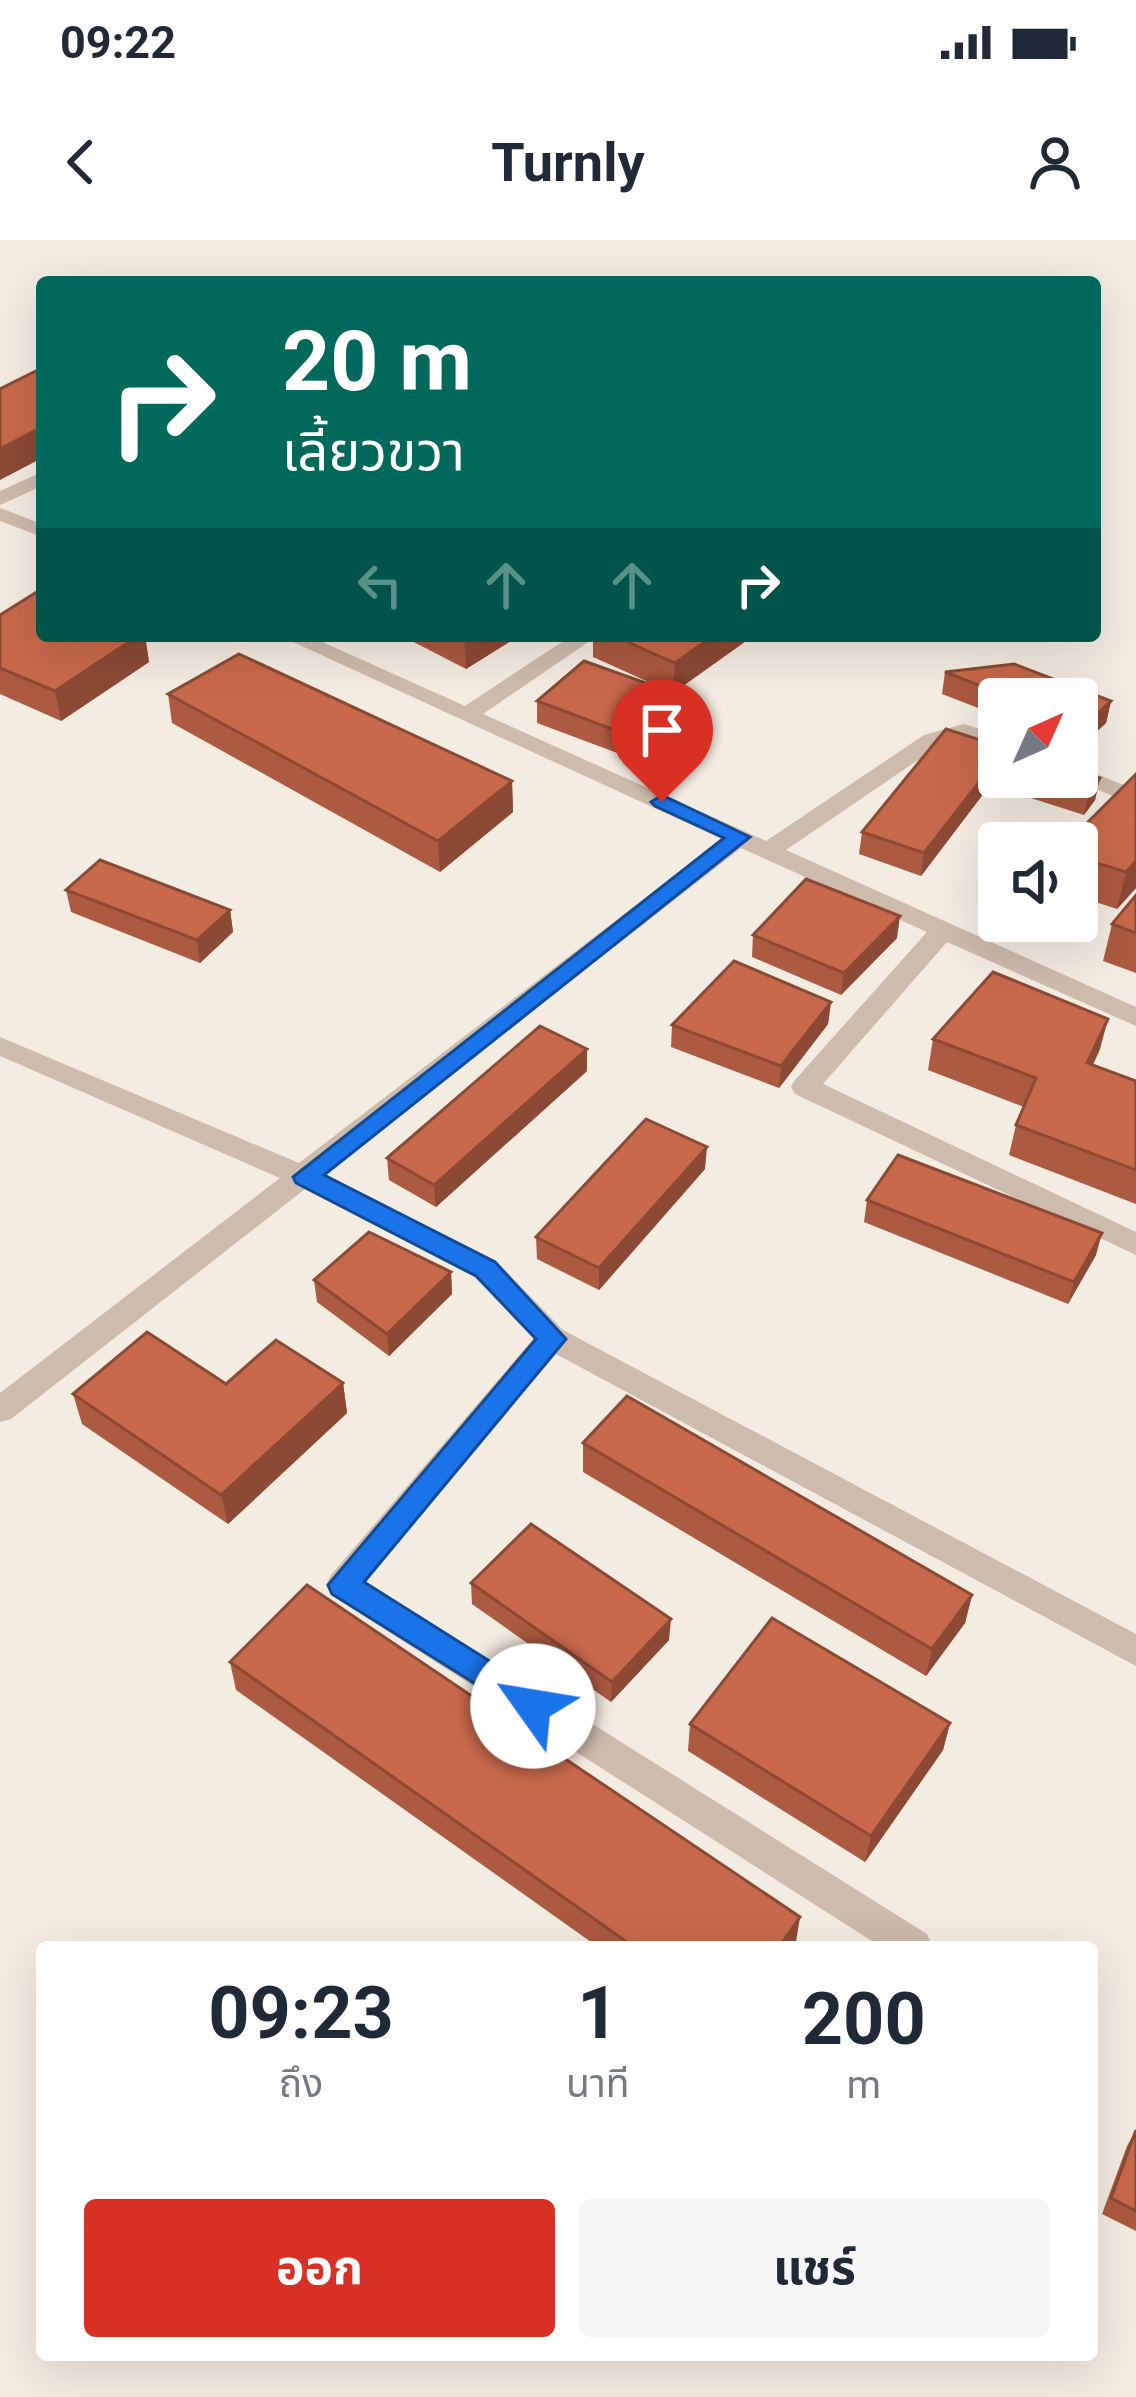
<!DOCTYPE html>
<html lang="th">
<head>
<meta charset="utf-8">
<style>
  :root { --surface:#fff; --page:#f6f6f7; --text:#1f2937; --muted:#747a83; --accent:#d93025 }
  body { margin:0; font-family:Roboto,"Noto Sans Thai",sans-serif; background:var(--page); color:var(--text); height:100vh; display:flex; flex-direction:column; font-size:45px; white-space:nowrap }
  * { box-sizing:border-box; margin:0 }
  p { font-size:39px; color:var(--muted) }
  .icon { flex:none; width:66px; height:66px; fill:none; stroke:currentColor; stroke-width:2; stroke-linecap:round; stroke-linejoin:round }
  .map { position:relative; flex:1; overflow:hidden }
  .sheet { position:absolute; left:36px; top:1701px; width:1062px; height:420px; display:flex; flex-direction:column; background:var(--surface); border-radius:12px; box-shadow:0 12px 48px #0002 }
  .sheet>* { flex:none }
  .banner { position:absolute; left:36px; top:36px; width:1065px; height:366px; border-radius:12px; box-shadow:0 12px 48px #0002; background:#00695c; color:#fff; overflow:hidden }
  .needle { width:78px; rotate:45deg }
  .tools { position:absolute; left:978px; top:438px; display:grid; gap:24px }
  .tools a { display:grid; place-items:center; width:120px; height:120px; border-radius:12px; background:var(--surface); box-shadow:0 12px 48px #0002; font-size:60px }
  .pin { position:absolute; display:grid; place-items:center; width:102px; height:102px; color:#fff; margin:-123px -51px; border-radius:50% 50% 50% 0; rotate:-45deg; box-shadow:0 0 12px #0007 }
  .pin .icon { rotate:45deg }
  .me { position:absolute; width:132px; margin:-66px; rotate:302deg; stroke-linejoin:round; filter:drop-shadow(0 0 9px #0008) }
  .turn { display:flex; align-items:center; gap:42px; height:252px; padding:0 48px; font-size:54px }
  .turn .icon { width:156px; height:156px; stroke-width:2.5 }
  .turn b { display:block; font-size:84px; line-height:102px }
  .lanes { display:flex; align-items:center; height:114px; padding:0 48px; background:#0003; justify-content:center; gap:60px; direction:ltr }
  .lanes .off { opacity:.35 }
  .eta { display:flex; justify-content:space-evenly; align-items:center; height:204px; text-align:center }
  .eta b { font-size:72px; font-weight:700; line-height:84px }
  .primary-button { display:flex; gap:24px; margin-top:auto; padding:24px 48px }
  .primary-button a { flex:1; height:138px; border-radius:12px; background:var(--accent); color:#fff; font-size:48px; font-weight:700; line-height:138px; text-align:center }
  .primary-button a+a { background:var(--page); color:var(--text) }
  .status { display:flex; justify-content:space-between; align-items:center; height:84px; padding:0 60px; background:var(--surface); direction:ltr }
  .status svg { height:33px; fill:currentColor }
  header { display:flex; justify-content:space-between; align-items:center; height:156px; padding:0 48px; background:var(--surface); font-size:54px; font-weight:700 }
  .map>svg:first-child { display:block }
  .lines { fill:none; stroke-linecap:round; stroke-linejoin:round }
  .minor { fill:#cdbbac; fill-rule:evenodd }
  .wall { fill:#ac5a40 }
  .shaded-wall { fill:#8c4a34 }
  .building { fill:#c8694b; stroke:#8c4a34; stroke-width:3 }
  .route { fill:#1a73e8; stroke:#114b97; stroke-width:3 }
</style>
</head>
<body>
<div class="status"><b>09:22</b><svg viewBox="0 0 49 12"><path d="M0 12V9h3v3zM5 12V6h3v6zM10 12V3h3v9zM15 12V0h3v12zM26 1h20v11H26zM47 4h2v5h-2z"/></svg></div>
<header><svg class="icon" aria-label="back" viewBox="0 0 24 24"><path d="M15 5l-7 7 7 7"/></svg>Turnly<svg class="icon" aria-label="person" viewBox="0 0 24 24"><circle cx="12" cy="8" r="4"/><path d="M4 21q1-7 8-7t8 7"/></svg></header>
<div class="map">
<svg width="1136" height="2157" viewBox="0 0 1136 2157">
  <rect width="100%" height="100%" fill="#f4ebe1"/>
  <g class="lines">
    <path class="minor" d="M42 232V246L0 265V251Z
      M0 268 42 284V297L0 281Z
      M280 396H309L465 466 571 396H597L483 474 766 601 924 495 964 484 999 495V509L964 498 940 505 786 610 1136 767V786L947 702 823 844 1136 992V1015L795 854 791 847 795 840 927 692 741 608 324 934 496 1021 563 1090 1136 1394V1426L556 1114 366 1342 927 1694 933 1707H881L331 1355 326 1345 331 1335 534 1098 476 1037 305 949 11 1179 0 1182V1153L280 938 0 816V797L299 923 722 599Z
      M1077 526 1126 546 1130 551 1118 558 1069 538 1077 537Z"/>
  </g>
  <path class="wall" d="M0 375 42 396H145L149 422 61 481 0 454Z
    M402 396H519L466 429Z
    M593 396H753L673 453 593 417Z
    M1014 424 1111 461 1106 483 1079 508 1077 507V459H999V476L942 454 945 432Z
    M168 454 512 541 513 572 440 632 172 483Z
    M537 461 673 475 628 517 537 483Z
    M999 506V537L1100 538 1095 560 1084 575 990 545 921 636 859 614 862 592Z
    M1136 534V648L1117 669 1077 656V603Z
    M66 650 230 670 233 692 200 723 71 672Z
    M1136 655V733L1103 721 1112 684Z
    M753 695 897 698 841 755 752 717Z
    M831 762 828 784 779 848 671 807 672 785Z
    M933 799 1100 809 1093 825 1136 841V964L1009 915 1016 885 1024 867 928 830Z
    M587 831 436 967 389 940 387 918Z
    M705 929 599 1050 537 1019 536 997Z
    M867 960 1096 1015 1068 1064 864 982Z
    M451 1032 452 1054 389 1116 317 1062 314 1040Z
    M343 1143 347 1173 228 1284 82 1184 73 1154 226 1144Z
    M583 1203 972 1355 965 1383 926 1436 583 1232Z
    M471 1343 669 1400 611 1462 472 1364Z
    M230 1422 796 1702 792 1707H598L236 1450Z
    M950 1483 943 1510 865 1622 688 1511 690 1484Z
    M1136 1890V1991L1102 1974 1127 1906Z"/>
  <path class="shaded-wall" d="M42 187V218L0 240V209Z
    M138 396H145L149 422 61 481 55 451Z
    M469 396H519L466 429 464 399Z
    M713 396H753L673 453 675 423Z
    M674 453 673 475 628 517V495Z
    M1111 461 1106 483 1079 508 1084 486Z
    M994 523 990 545 921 636 924 613Z
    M1100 538 1095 560 1084 575 1089 553Z
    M512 541 513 572 440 632 438 601Z
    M1136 621V648L1117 669 1126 632Z
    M230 670 233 692 200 723 197 700Z
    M900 676 897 698 841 755 844 733Z
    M831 762 828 784 779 848 781 826Z
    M1108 779 1100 809 1079 853 1087 823Z
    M587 809V831L436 967 434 945Z
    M707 907 705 929 599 1050V1028Z
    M1102 993 1096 1015 1068 1064 1074 1042Z
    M451 1032 452 1054 389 1116 387 1094Z
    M343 1143 347 1173 228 1284 221 1255Z
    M972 1355 965 1383 926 1436 932 1409Z
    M671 1379 669 1400 611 1462 612 1442Z
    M950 1483 943 1510 865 1622 871 1596Z
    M800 1677 796 1702 792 1707H779Z"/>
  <path class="building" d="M42 128V187L0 209V149Z
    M40 350H42V396H138L55 451 0 428V375Z
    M614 396H713L675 423Z
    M239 414 512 541 438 601 168 454Z
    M584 421 674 453 628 495 537 461Z
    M1014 424 1111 461 1084 486 1077 484V459H1014L945 432Z
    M946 489 999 506V524L994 523 924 613 862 592Z
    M1077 531 1100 538 1089 553 1039 537H1077Z
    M1136 534V621L1126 632 1077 617V603H1067Z
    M100 620 230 670 197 700 66 650Z
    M806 639 900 676 844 733 753 695Z
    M1136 655V693L1112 684Z
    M734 721 831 762 781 826 672 785Z
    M993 732 1108 779 1087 823 1136 841V930L1016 885 1036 838 933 799Z
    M540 786 587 809 434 945 387 918Z
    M646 879 707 907 599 1028 536 997Z
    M898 915 1102 993 1074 1042 867 960Z
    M369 992 451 1032 387 1094 314 1040Z
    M147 1092 226 1144 276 1100 343 1143 221 1255 73 1154Z
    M627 1156 972 1355 932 1409 583 1203Z
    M531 1284 671 1379 612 1442 471 1343Z
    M307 1345 800 1677 779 1707H634L230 1422Z
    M772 1378 950 1483 871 1596 690 1484Z
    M1136 1890V1971L1111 1958Z"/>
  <path class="route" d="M662 555 750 597 324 935 495 1022 566 1099 364 1342 545 1456 549 1466 545 1476 533 1480 332 1354 328 1345 536 1099 476 1036 296 943 293 937 724 598 655 566 651 562Z"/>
</svg>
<div class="tools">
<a><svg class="needle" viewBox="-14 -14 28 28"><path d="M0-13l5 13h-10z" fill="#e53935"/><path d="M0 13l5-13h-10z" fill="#747a83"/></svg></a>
<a><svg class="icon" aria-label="sound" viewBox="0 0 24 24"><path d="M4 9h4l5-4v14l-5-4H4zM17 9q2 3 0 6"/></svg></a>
</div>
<div class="pin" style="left:662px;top:562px;background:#d93025"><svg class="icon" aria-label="arrive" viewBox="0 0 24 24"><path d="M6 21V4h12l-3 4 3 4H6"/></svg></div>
<svg class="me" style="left:533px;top:1466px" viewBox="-20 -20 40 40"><circle r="19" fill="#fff"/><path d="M0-13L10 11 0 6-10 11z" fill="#1a73e8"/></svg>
<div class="banner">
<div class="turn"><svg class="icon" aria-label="right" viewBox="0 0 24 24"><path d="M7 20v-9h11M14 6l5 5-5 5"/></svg><div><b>20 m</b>เลี้ยวขวา</div></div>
<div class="lanes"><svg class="icon off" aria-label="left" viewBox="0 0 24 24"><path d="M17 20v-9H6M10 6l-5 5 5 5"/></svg><svg class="icon off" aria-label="ahead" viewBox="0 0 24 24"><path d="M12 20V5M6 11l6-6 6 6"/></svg><svg class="icon off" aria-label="ahead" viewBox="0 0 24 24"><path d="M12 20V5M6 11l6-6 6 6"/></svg><svg class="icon" aria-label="right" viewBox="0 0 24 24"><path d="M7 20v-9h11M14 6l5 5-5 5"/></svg></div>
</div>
<section class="sheet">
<div class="eta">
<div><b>09:23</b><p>ถึง</p></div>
<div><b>1</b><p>นาที</p></div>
<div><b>200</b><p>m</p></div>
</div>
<div class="primary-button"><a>ออก</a><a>แชร์</a></div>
</section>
</div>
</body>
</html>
